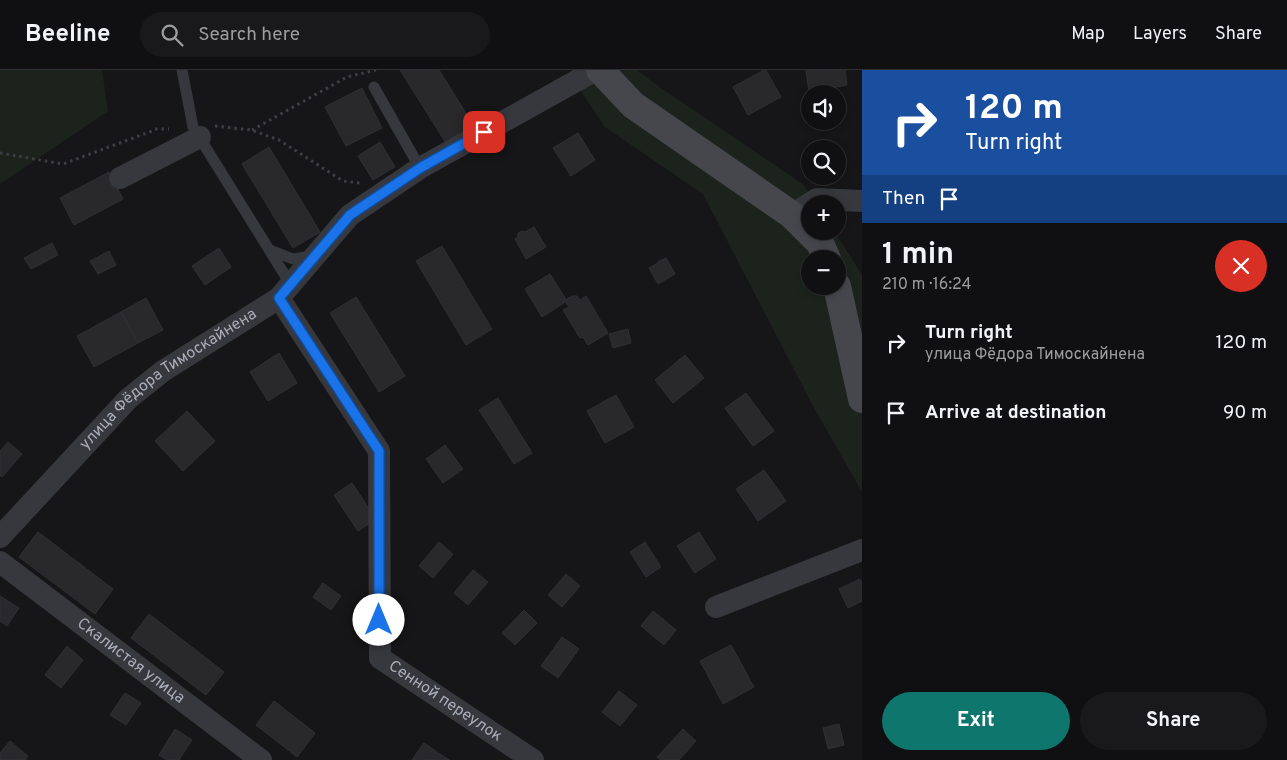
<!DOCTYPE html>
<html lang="en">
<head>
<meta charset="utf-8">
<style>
  :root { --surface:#101012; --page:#19191b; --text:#f1f3f6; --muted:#9c9d9f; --line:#303032; --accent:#0f766e }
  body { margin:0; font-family:Overpass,sans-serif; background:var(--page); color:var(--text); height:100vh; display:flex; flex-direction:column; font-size:19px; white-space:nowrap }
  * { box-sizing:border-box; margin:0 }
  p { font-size:16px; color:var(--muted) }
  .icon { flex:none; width:28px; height:28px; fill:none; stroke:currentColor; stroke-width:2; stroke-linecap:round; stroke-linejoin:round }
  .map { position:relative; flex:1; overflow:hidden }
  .panel { display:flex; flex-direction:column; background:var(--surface); width:425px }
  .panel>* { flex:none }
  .guide { background:#1a4fa0; color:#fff; overflow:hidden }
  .controls { position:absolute; left:801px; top:15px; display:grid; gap:10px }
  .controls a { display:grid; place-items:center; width:45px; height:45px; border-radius:50%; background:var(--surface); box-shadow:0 2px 8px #0003,0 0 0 1px var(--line); font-size:25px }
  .pin { position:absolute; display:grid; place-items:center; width:42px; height:42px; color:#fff; margin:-21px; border-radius:10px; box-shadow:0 2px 8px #0006 }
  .me { position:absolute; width:55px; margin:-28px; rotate:0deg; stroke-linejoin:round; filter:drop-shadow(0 0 4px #0008) }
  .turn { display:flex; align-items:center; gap:18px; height:105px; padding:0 20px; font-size:22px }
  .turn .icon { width:65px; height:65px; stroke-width:2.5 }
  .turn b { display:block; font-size:35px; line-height:42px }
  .then { display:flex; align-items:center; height:48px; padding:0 20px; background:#0003; gap:10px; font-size:19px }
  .round { display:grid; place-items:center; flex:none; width:52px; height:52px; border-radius:26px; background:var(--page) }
  .headline { display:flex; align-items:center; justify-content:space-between; height:85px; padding:0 20px }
  h1 { font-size:30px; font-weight:700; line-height:38px }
  .cta { display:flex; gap:10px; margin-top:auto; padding:10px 20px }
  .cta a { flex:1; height:58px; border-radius:30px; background:var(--accent); color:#fff; font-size:20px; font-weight:700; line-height:58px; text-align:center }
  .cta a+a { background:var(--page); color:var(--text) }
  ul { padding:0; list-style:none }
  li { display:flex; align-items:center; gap:15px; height:70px; padding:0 20px }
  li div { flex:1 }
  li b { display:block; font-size:19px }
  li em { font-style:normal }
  header { display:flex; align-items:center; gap:30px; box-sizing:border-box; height:70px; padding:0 25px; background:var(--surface); border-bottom:1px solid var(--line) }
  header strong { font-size:24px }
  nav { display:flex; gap:28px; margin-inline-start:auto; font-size:18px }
  .search { width:350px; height:45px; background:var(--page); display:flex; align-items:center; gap:12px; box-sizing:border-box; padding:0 18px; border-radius:28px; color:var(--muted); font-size:19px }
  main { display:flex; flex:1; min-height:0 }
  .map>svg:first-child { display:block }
  .green { fill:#1c231d; fill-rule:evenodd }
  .building { fill:#29292c; stroke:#303034 }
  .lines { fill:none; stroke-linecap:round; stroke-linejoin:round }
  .path { stroke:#3d3f44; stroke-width:3; stroke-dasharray:2.5 4; stroke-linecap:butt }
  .lane { stroke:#37383d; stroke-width:11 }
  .street { stroke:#37383d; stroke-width:22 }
  .secondary { stroke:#45474d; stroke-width:28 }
  .route-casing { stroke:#114b97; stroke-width:12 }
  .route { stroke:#1a73e8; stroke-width:9 }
  .labels { text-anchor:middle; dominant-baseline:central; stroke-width:5; stroke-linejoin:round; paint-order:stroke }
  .street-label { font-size:16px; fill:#a8adb8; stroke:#111113 }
</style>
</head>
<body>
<header>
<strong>Beeline</strong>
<div class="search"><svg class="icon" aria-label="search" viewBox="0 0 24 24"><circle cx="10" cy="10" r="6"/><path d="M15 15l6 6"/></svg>Search here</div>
<nav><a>Map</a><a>Layers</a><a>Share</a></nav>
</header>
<main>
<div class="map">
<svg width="862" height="690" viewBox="0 0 862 690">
  <rect width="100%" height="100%" fill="#161618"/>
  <path class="green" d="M0 0H102L108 41 0 114Z
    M571 0H643L638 1 661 18 804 115 816 134H810V161H834L862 205V422L813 336 703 124 605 57 578 17ZM810 189H838V216H810Z"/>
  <path class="building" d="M400 0H439L474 56 446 73Z
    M764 0H766L781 27 748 45 733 17Z
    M806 0H845L847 15 809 22Z
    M362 18 382 58 346 76 325 37Z
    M578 63 595 90 571 106 553 78Z
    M380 72 395 97 373 110 358 86Z
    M269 77 320 162 293 178 242 94Z
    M109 102 123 129 74 155 60 128Z
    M534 157 546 177 526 189 515 169 518 167V163L522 161 525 162Z
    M52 173 58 185 31 199 24 188Z
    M442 176 492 259 466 275 416 191Z
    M219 178 231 197 205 215 192 196Z
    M109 181 116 195 98 204 90 191Z
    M666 188 675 204 658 214 649 198 658 193 659 191Z
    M550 204 567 231 542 247 525 219Z
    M573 226H577L580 230 586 226 608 263 588 275 583 267 580 268 563 240 569 237 566 233 568 228Z
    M356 227 405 306 379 322 330 243Z
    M146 228 163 260 138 273 121 242Z
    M121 242 138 273 94 297 77 266Z
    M628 259 631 273 613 278 609 264Z
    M279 283 297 313 268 331 250 302Z
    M685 285 704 308 673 333 655 310Z
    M746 323 774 361 753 376 725 338Z
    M616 325 634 357 605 373 587 341Z
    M498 328 532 383 514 394 479 340Z
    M187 341 215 371 183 401 155 371Z
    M8 372 22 384 2 407 0 405V381Z
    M445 375 463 399 443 413 426 389Z
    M764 400 786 431 758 451 736 419Z
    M352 413 376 449 358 461 334 425Z
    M38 462 113 519 95 544 19 487Z
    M699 462 716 489 695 503 677 476Z
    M439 472 453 484 433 508 419 496Z
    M645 472 661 497 646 507 630 482Z
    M473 500 488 512 468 535 454 523Z
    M566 504 580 516 562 537 548 525Z
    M860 509 862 513V531L848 538 839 519Z
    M323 513 341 526 331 540 313 527Z
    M0 526 19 538 7 556 0 551Z
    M524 540 537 553 515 575 502 563Z
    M653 541 676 560 664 575 641 556Z
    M149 544 224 602 206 625 131 568Z
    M562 567 579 579 558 608 541 596Z
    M731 575 754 617 723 634 700 591Z
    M67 576 83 590 61 618 45 605Z
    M619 621 637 635 620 656 602 642Z
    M125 623 141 633 126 655 110 645Z
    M274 631 315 663 297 687 256 655Z
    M839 654 844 675 828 679 823 658Z
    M175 659 192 670 179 690H167L159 685Z
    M683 659 696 671 679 690H661L657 687Z
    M10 671 28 686 25 690H0V683Z
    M424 673 449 690H412Z"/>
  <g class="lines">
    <path class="path" d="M215 56 251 60 279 70 343 111 360 113
      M155 59H169
      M252 60 347 7 376 0
      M0 83 63 94 155 60"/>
    <path class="lane" d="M182 0 193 57 291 215
      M374 17 420 98
      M270 180 293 189 312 186"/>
    <g class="street">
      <path d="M120 108 200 67"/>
      <path d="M792 145 817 129 862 131"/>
      <path id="s1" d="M279 228 379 381 380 588 533 690"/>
      <path id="s2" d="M0 467 128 329 163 301 279 228 350 145 420 98 596 0"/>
      <path id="s3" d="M0 492 261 690"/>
      <path d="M716 537 862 480"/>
    </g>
    <path class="secondary" d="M600 0 633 35 792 145 820 173 827 189
      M837 216 862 329"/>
  </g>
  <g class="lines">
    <defs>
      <path id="route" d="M379 550V381L279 228 350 145 420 98 484 62"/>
    </defs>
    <use href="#route" class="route-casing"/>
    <use href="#route" class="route"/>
  </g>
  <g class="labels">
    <g class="street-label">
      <text stroke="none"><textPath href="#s2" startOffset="232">улица Фёдора Тимоскайнена</textPath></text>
      <text stroke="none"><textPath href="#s3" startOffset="164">Скалистая улица</textPath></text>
      <text stroke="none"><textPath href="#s1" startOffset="468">Сенной переулок</textPath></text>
    </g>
  </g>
</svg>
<div class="controls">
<a><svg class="icon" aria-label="sound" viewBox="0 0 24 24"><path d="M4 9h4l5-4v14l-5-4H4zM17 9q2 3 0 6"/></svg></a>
<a><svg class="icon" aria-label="search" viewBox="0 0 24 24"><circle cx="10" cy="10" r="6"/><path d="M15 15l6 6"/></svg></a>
<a>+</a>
<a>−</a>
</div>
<div class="pin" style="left:484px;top:62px;background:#d93025"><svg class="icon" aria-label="arrive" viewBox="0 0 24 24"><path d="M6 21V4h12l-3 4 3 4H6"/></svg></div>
<svg class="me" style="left:379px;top:550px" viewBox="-20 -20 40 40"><circle r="19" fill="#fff"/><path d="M0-13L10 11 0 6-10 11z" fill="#1a73e8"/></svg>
</div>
<section class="panel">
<div class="guide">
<div class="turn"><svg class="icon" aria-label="right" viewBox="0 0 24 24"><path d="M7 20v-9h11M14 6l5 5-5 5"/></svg><div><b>120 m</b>Turn right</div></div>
<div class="then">Then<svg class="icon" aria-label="arrive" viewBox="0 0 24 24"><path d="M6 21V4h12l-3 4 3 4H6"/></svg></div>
</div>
<div class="headline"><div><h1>1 min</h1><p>210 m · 16:24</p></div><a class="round" style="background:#d93025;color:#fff"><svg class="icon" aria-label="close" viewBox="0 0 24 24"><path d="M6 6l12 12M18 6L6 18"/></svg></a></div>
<ul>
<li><svg class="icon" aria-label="right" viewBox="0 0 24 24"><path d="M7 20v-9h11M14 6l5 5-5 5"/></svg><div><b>Turn right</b><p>улица Фёдора Тимоскайнена</p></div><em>120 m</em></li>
<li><svg class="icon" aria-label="arrive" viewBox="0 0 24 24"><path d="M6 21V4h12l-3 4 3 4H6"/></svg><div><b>Arrive at destination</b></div><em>90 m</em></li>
</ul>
<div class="cta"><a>Exit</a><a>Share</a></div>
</section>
</main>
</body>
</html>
